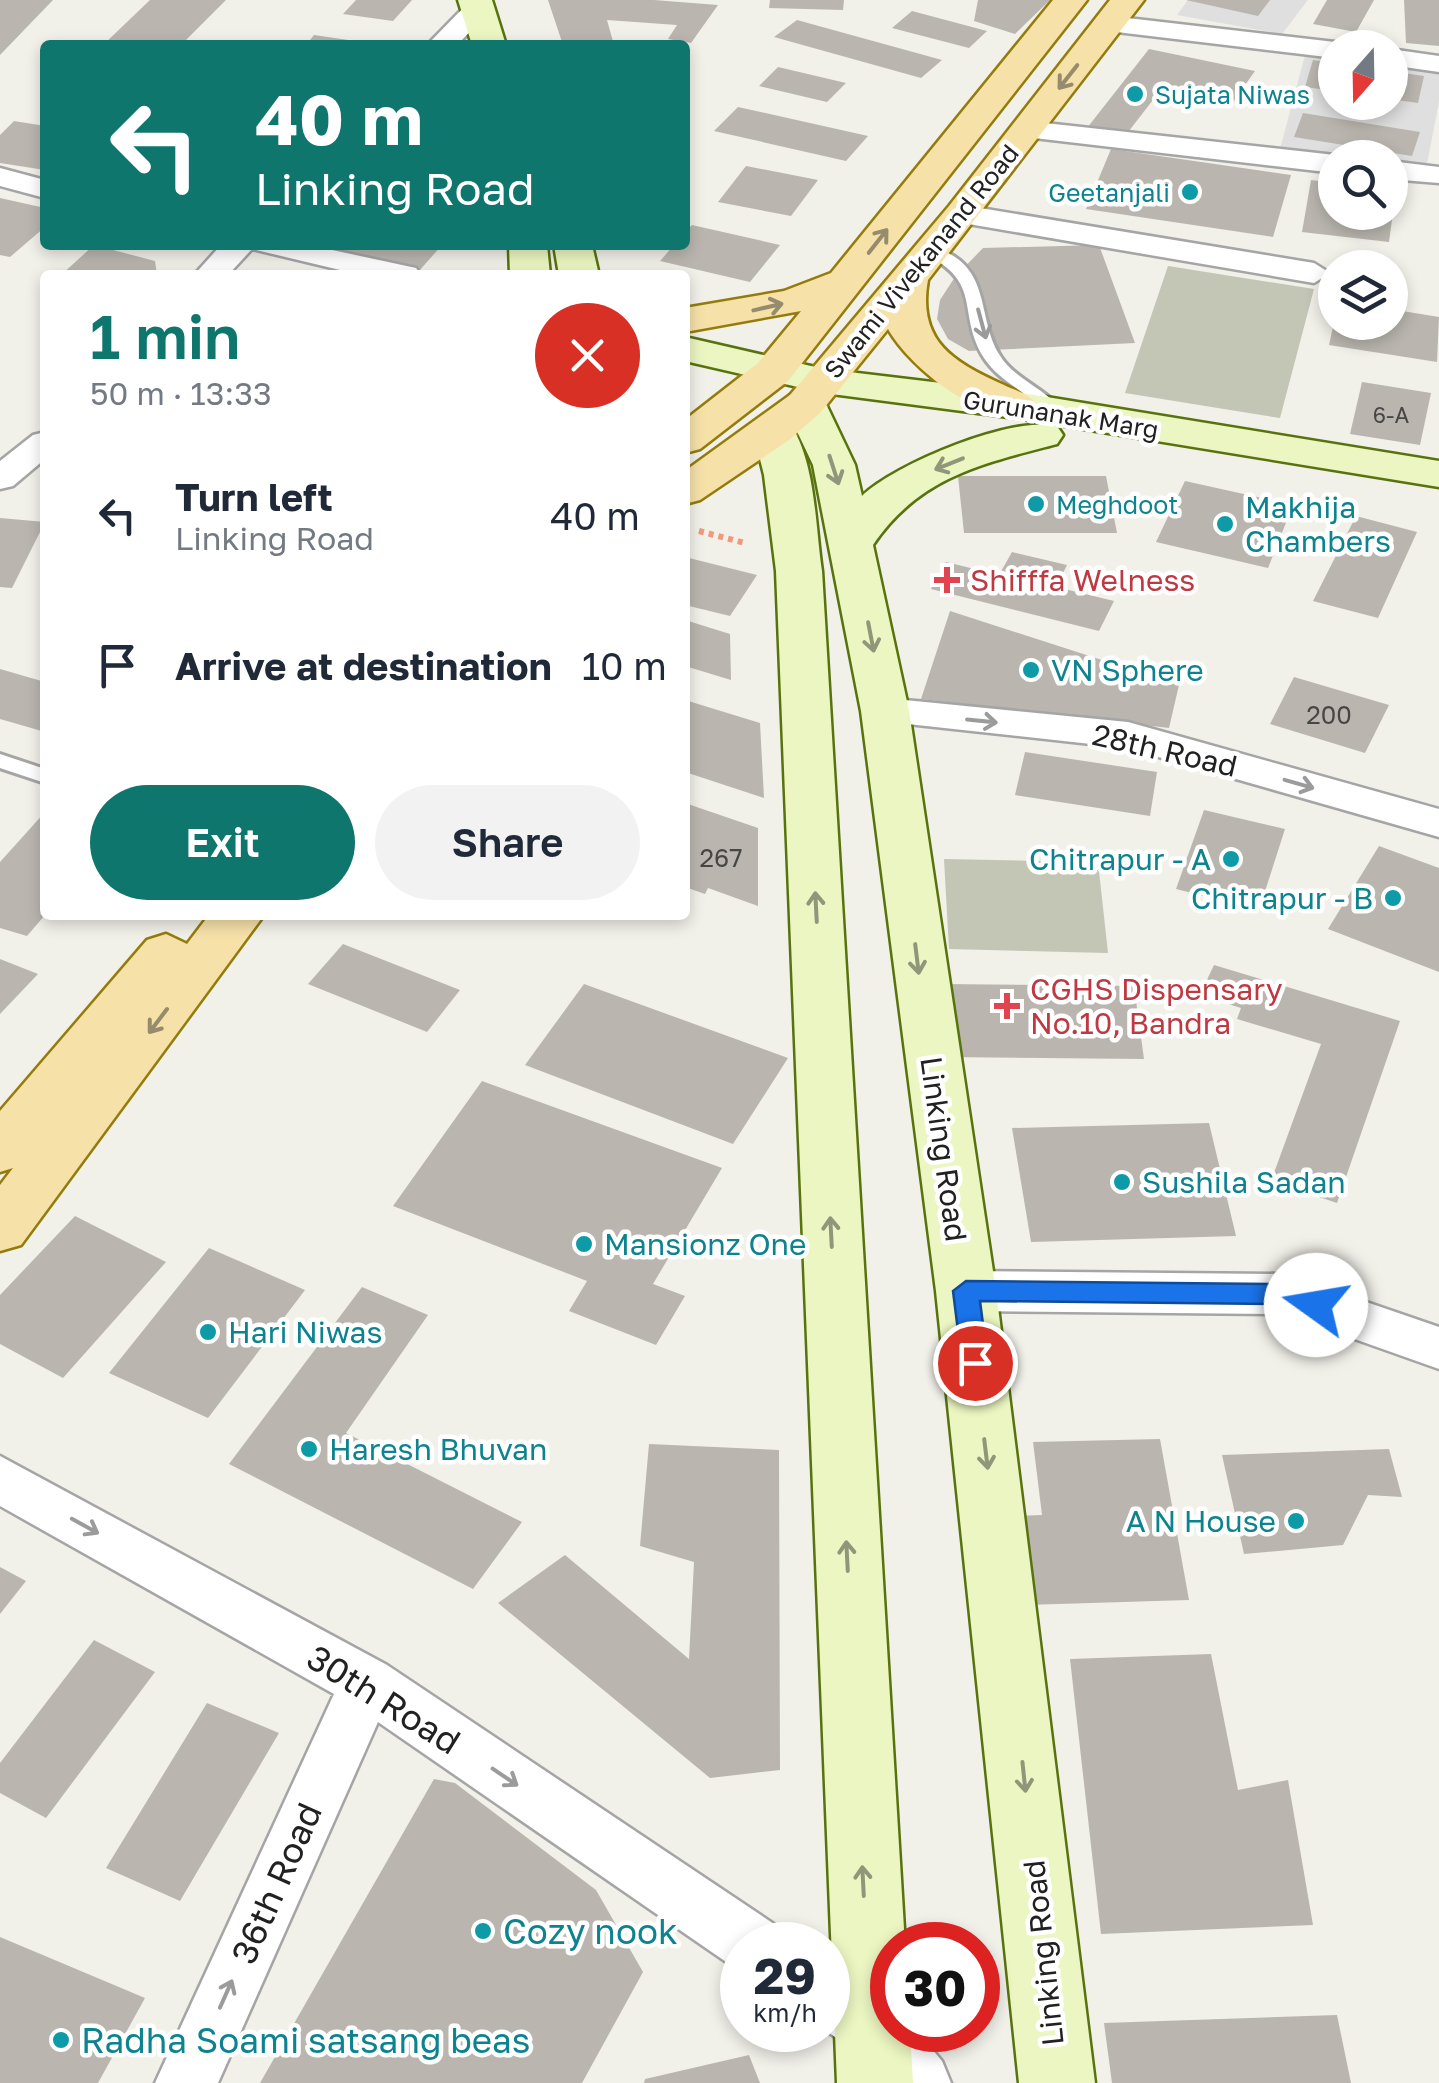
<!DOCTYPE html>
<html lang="en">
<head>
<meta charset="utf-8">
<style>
  :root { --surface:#fff; --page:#f2f2f3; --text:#1f2937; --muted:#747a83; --accent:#0f766e }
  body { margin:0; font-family:"Golos Text",sans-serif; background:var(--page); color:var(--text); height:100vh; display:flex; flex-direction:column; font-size:38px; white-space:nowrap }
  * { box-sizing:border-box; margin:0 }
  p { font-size:32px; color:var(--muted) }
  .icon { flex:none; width:55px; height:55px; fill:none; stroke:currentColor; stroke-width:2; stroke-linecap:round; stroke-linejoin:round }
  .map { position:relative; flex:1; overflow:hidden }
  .panel { position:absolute; left:40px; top:270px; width:650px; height:650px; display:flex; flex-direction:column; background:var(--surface); border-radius:10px; box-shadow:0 5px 15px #0003 }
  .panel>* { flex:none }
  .banner { position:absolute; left:40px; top:40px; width:650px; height:210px; border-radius:10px; box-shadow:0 5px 15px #0003; background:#0f766e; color:#fff; overflow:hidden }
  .needle { width:65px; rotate:200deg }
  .tools { position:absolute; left:1318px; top:30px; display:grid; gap:20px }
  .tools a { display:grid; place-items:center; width:90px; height:90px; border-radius:50%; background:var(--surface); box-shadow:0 5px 15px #0003; font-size:50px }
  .speed { position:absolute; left:720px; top:1922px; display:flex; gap:20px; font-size:50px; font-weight:700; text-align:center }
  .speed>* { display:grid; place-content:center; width:130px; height:130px; border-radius:50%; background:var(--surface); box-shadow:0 5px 15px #0003; line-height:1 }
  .speed small { font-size:25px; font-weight:400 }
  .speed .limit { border:15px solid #d22; background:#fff; color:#111 }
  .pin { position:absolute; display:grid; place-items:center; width:85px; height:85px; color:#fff; margin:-42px; border:5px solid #fff; border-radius:50%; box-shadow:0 2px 10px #0007 }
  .me { position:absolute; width:110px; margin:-55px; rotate:283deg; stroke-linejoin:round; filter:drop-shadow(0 0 8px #0008) }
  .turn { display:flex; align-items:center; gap:35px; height:210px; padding:0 50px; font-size:45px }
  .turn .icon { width:130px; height:130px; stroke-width:2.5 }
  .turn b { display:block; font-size:70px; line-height:85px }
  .round { display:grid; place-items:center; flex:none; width:105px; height:105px; border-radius:52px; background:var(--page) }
  .headline { display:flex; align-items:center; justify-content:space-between; height:170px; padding:0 50px }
  h1 { font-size:60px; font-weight:600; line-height:75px; color:var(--accent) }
  .action { display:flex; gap:20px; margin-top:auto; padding:20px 50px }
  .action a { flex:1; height:115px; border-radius:60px; background:var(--accent); color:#fff; font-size:40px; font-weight:600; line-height:115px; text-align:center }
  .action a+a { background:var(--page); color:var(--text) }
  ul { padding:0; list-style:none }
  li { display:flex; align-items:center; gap:30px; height:150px; padding:0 50px }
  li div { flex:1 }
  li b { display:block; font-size:38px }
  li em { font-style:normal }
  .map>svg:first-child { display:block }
  .residential { fill:#dfdfdf }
  .construction { fill:#c3c5b5 }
  .building { fill:#bab6af }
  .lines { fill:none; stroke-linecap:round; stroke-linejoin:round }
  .service-casing { stroke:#a5a5a5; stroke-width:6 }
  .minor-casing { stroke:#a5a5a5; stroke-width:5 }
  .secondary-casing { stroke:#58730e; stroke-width:5 }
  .primary-casing { stroke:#947c0b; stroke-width:5 }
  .path { stroke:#f0997b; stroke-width:6; stroke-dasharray:5 5; stroke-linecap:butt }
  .service { fill:#fff; fill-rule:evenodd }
  .minor { fill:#fff; fill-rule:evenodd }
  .secondary { fill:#ebf6c2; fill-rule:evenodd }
  .primary { fill:#f6e1a9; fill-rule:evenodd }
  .oneway { stroke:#968b6c }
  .oneway2 { stroke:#9b9b9b }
  .oneway3 { stroke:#90967a }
  .route { fill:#1a73e8; stroke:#114b97; stroke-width:2.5 }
  .culture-dot { fill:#0f9aa8; stroke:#fff; stroke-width:4 }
  .health-dot { fill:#e0444e; stroke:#fff; stroke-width:4 }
  .labels { text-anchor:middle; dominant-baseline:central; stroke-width:9; stroke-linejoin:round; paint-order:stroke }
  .far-number-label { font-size:22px; fill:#474644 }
  .far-culture-label { font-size:25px; fill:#0d838f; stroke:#fff; text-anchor:start }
  .far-street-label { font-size:25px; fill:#212121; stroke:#fff }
  .number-label { font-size:25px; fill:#474644 }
  .culture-label { font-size:30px; fill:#0d838f; stroke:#fff; text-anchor:start }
  .health-label { font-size:30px; fill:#be3a42; stroke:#fff; text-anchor:start }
  .street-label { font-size:30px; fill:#212121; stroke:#fff }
  .near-street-label { font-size:35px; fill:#212121; stroke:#fff }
  .near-culture-label { font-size:35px; fill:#0d838f; stroke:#fff; text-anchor:start }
</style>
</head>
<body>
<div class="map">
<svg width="1439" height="2083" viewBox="0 0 1439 2083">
  <rect width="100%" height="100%" fill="#f1f0e9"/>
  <path class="residential" d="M1188 0H1308L1282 34 1177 15Z
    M1305 55 1335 59V102H1390V66L1439 73V102L1426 169 1390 164V158L1340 157 1280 149Z"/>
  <path class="construction" d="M1168 266 1314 289 1280 418 1125 393Z
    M944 859 1098 862 1108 953 949 949Z"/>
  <path class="building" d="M0 0H53L0 55Z
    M150 0H226L181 45H103Z
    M356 0H412L393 21 343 14Z
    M548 0H654L718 5 691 43 668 39 677 25 607 20 614 45H563Z
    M770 0H844L843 10 769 8Z
    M978 0H1050L1015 34 974 21Z
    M1186 0H1270L1258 16Z
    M1327 0H1374L1356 32 1313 24Z
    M1404 0H1439V46L1406 43Z
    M912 11 987 31 969 48 892 28Z
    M797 20 942 60 921 78 774 37Z
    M314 35 369 43V45H306Z
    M1149 49 1255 71 1233 102 1163 87 1125 136 1087 128Z
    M1313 60 1335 63V91L1305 87Z
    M778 67 846 83 827 102 759 86Z
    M1390 71 1424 76 1418 103 1390 99Z
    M738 107 868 136 846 161 714 131Z
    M1303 113 1420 132 1412 156 1294 137Z
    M14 121 45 126V170L0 163V135Z
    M1111 149 1291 175 1273 237 1086 209Z
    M746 166 818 180 791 216 718 202Z
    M1311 180 1335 183V212H1390V190H1396L1389 242 1302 232Z
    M0 198 45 208V227L10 257 0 255Z
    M692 225 780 245 750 282 660 261 674 245H685V232Z
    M94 245 155 261 157 275H61Z
    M326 245H442L419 271 320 252Z
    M1099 245 1135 343 969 351 948 339 937 319 940 300 955 277 983 248Z
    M1390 309 1439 317 1437 362 1329 345 1334 322H1390Z
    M1362 382 1431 393 1420 445 1350 434Z
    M958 476H1106L1117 533H964Z
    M1185 481 1293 505 1268 568 1156 542Z
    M1356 516 1417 532 1378 618 1313 601Z
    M0 518 45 522 12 588 0 587Z
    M1012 552 1067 565 1056 587 1114 601 1099 631 931 589 946 562 999 575Z
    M685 557 757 575 730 616 685 605Z
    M950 611 1179 685 1169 728 921 699Z
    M685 620 730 634 731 680 685 666Z
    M0 669 45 682V732L0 719Z
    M1294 677 1389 705 1365 753 1270 724Z
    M685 700 760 723 764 798 685 772Z
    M1025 752 1157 772 1150 816 1015 795Z
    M685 803 758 828V906L708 888 705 894 685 887Z
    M1204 810 1285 829 1259 910 1176 889Z
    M45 812V915L27 936 0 928V862Z
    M1379 846 1439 868V972L1328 929Z
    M343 944 460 990 427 1032 308 984Z
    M0 959 38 974 0 1014Z
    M1214 965 1400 1021 1337 1203 1271 1181 1321 1044 1237 1019 1241 1008 1219 1001 1223 989 1205 984Z
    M584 984 788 1058 733 1144 525 1065Z
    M940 984 1134 986 1144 1059 945 1057Z
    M482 1081 722 1168 653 1284 685 1296 656 1345 569 1311 587 1281 393 1206Z
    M1209 1123 1236 1236 1031 1242 1012 1128Z
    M75 1216 166 1262 63 1378 0 1344V1295Z
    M209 1248 305 1290 208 1418 109 1373Z
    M362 1287 428 1315 346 1433 522 1522 473 1589 229 1464Z
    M1160 1439 1189 1600 1025 1605 1013 1516 1042 1515 1033 1442Z
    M649 1444 779 1450 780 1770 710 1778 498 1603 565 1555 689 1659 694 1562 640 1546Z
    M1389 1449 1402 1497 1368 1495 1343 1545 1244 1554 1222 1455Z
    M0 1567 26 1581 0 1614Z
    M94 1640 155 1672 46 1818 0 1793V1763Z
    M1211 1654 1238 1790 1288 1780 1313 1925 1101 1934 1070 1659Z
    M207 1703 279 1733 180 1901 106 1868Z
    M434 1779 455 1783 596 1890 643 1972 582 2083H260Z
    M0 1937 145 1998 98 2083H0Z
    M1337 2015 1351 2083H1112L1104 2023Z
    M749 2055 760 2083H644L645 2079Z"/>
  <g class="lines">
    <defs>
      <path id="service" d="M925 248C935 247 939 249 948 253 990 274 978 319 999 354 1013 379 1046 388 1063 412L1060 416H1048C1030 392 1000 383 984 358 956 313 984 283 925 254Z
        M0 754 45 769V783L0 768Z"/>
      <path id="minor" d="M480 0 493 8 457 45H427L469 2Z
        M1110 16 1335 42 1347 48H1335V58L1100 30 1096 24Z
        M1390 49 1439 56V72L1390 65Z
        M1027 121 1335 155 1345 158H1335V173L1017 136 1012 130Z
        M1390 161 1439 167V183L1390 179Z
        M0 168 45 180V198L0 186Z
        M962 205 1314 263 1330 273 1314 283 951 221 947 214 951 207Z
        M221 245H309L416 268 421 275H361L252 249 228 275H194Z
        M45 432V459L13 486 0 489V461L33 435Z
        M885 698 1128 722 1439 809V837L1127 748 871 720 865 711 871 702Z
        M966 1271 1285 1274 1439 1327V1369L1284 1314 966 1311 949 1305 941 1291 949 1277Z
        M0 1456 387 1665 774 1924 783 1945H742V1971L732 1966 378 1722 218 2083H155L334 1694 0 1506Z
        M828 1964 892 2002V2030H916L942 2061 951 2083H879L848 2046 825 2030Z"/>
      <path id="secondary" d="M458 0H492L506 45H472Z
        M509 245H547L550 275H510Z
        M554 245H592L599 275H559Z
        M685 337 824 369 1016 392 1439 461V487L1016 418 824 393 685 361Z
        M805 391 820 395 826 404 855 465 862 496C895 464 1013 415 1057 426L1063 435 1057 444C981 464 919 477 873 545L909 711 996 1291 1095 2083H1019L936 1291 861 711 813 465 784 404 790 395Z
        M774 418 789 422C816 461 815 525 822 571L905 1945H892V2030H910L913 2083H837L776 571 764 475 753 431 759 422Z"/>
      <path id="primary" d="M1053 0H1087L788 381 700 449 685 453V420L758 363 801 311 685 332V308L784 291 831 273Z
        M1110 0H1144L928 280C917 341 953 362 1004 385 1016 391 1029 393 1037 405L1031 414C982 426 911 369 888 329L820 413 789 440 700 500 685 504V471L790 395 949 206Z
        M209 915H264L21 1245 0 1251V1185L13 1168 0 1172V1111L147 940 166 934 187 944Z"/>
    </defs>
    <use href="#service" class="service-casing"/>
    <use href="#minor" class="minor-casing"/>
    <use href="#secondary" class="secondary-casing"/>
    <use href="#primary" class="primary-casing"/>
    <path class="path" d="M699 531 745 543"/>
    <use href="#service" class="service"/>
    <use href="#minor" class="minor"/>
    <use href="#secondary" class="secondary"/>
    <use href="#primary" class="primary"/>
  </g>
  <defs><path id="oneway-shaft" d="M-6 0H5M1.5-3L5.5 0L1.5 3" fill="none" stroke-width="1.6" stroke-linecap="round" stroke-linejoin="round" transform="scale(2.5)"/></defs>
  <g class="oneway">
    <use href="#oneway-shaft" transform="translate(1068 77) rotate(128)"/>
    <use href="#oneway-shaft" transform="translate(878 241) rotate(-52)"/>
    <use href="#oneway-shaft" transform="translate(768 307) rotate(-13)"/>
    <use href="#oneway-shaft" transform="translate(158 1021) rotate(127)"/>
  </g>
  <g class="oneway2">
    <use href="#oneway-shaft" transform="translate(982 324) rotate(75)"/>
    <use href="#oneway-shaft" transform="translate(982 721) rotate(6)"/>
    <use href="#oneway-shaft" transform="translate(1299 784) rotate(16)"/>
    <use href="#oneway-shaft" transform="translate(85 1526) rotate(29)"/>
    <use href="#oneway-shaft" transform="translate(505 1777) rotate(34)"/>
    <use href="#oneway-shaft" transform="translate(226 1994) rotate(-66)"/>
  </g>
  <g class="oneway3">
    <use href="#oneway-shaft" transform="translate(949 464) rotate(158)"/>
    <use href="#oneway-shaft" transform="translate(834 470) rotate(72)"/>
    <use href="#oneway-shaft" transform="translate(871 637) rotate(79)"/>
    <use href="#oneway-shaft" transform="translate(816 907) rotate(-93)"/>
    <use href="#oneway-shaft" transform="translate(917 959) rotate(83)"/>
    <use href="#oneway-shaft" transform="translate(831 1232) rotate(-93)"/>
    <use href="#oneway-shaft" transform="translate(986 1454) rotate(83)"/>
    <use href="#oneway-shaft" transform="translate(847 1556) rotate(-93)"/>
    <use href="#oneway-shaft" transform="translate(1024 1777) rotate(84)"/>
    <use href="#oneway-shaft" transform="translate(863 1881) rotate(-93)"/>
  </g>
  <path class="route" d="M966 1281 1285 1284 1325 1298 1328 1305 1316 1315 1284 1304 980 1301 988 1363 975 1374 962 1363 953 1291Z"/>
  <g class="culture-dot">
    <circle cx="1135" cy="94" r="10"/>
    <circle cx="1190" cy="192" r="10"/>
    <circle cx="1036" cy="504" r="10"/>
    <circle cx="1225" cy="524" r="10"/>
    <circle cx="1031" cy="670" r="10"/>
    <circle cx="1231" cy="859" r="10"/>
    <circle cx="1393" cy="898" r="10"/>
    <circle cx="1122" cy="1182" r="10"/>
    <circle cx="584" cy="1244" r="10"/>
    <circle cx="208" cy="1332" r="10"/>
    <circle cx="309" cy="1449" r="10"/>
    <circle cx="1296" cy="1521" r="10"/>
    <circle cx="483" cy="1931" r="10"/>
    <circle cx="61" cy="2040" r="10"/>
  </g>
  <g class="health-dot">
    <path d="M942 565h10v10h10v10h-10v10h-10v-10h-10v-10h10z"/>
    <path d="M1002 991h10v10h10v10h-10v10h-10v-10h-10v-10h10z"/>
  </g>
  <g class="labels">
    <g class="far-number-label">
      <text x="1391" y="414">6-A</text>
    </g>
    <g class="far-culture-label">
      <text x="1155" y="94">Sujata Niwas</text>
      <text x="1170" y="192" text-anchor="end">Geetanjali</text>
      <text x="1056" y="504">Meghdoot</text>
    </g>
    <g class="far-street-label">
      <text transform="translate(921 261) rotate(-51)">Swami Vivekanand Road</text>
      <text transform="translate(1061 414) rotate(9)">Gurunanak Marg</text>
    </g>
    <g class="number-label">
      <text x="1329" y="714">200</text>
      <text x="721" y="857">267</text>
    </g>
    <g class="culture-label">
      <text x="1245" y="507">Makhija<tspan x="1245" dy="34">Chambers</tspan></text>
      <text x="1051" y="670">VN Sphere</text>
      <text x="1211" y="859" text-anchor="end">Chitrapur - A</text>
      <text x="1373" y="898" text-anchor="end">Chitrapur - B</text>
      <text x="1142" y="1182">Sushila Sadan</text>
      <text x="604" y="1244">Mansionz One</text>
      <text x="228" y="1332">Hari Niwas</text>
      <text x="329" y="1449">Haresh Bhuvan</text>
      <text x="1276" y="1521" text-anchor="end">A N House</text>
    </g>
    <g class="health-label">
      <text x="970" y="580">Shifffa Welness</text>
      <text x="1030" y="989">CGHS Dispensary<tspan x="1030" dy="34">No.10, Bandra</tspan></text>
    </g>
    <g class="street-label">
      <text transform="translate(1165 750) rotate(13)">28th Road</text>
      <text transform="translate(944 1149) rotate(82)">Linking Road</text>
      <text transform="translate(1043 1953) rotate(-96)">Linking Road</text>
    </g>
    <g class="near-street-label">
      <text transform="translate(384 1699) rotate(32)">30th Road</text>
      <text transform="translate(276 1883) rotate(-66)">36th Road</text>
    </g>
    <g class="near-culture-label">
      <text x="503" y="1931">Cozy nook</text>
      <text x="81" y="2040">Radha Soami satsang beas</text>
    </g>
  </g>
</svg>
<div class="tools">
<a><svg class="needle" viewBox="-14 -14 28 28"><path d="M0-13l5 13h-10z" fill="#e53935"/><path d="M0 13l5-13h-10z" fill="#747a83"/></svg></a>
<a><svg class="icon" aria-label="search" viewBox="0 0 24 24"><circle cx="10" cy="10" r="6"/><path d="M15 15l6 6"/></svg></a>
<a><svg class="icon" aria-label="layers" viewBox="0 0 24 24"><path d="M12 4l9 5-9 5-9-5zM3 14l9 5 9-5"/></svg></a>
</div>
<div class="speed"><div>29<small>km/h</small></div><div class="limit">30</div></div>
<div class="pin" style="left:975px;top:1363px;background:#d93025"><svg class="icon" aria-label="arrive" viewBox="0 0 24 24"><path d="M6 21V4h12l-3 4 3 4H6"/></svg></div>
<svg class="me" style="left:1316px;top:1305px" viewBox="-20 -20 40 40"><circle r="19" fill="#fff"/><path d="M0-13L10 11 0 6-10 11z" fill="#1a73e8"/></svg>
<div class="banner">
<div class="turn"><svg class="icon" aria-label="left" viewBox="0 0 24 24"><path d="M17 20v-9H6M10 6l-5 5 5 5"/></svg><div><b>40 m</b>Linking Road</div></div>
</div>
<section class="panel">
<div class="headline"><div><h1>1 min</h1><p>50 m · 13:33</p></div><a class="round" style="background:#d93025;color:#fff"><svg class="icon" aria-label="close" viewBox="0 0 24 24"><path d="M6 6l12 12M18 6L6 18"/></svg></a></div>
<ul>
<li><svg class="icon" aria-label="left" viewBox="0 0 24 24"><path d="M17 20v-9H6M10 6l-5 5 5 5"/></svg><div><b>Turn left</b><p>Linking Road</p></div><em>40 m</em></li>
<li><svg class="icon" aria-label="arrive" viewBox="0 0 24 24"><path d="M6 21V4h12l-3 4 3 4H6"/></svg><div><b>Arrive at destination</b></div><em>10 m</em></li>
</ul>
<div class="action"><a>Exit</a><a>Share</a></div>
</section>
</div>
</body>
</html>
